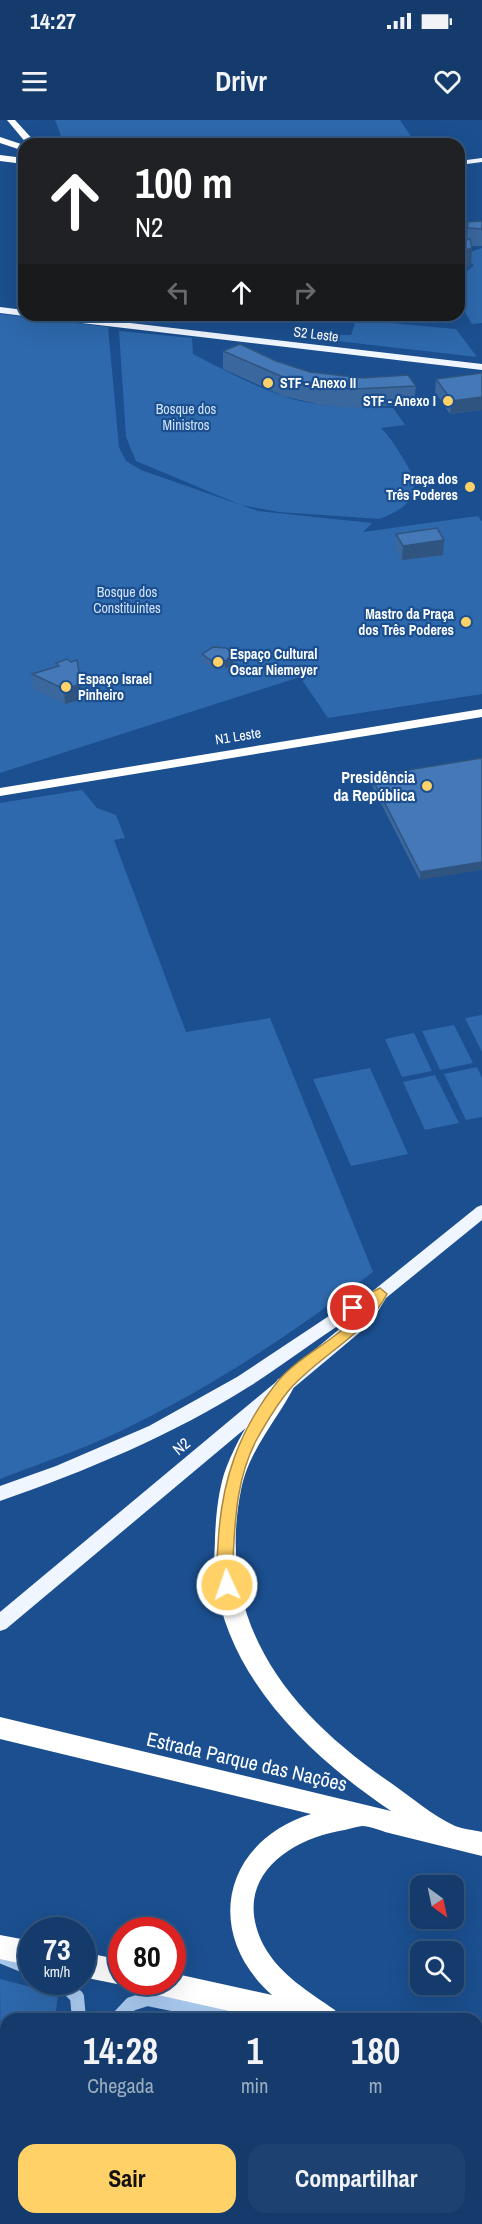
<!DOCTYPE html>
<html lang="pt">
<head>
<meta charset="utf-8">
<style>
  :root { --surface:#143b6b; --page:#1d4271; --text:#f1f3f6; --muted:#9dadc1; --line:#33557e; --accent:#ffd166 }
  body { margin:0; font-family:"Archivo Narrow",sans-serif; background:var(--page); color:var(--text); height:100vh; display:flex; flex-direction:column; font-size:22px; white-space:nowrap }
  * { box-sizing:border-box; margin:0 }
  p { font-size:20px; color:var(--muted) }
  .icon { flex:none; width:33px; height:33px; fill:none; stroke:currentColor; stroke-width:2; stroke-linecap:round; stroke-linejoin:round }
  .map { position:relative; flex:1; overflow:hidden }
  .details { position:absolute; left:0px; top:1893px; width:483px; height:212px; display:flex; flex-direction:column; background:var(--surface); border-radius:18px 18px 0 0; box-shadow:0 6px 24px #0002,0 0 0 2px var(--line) }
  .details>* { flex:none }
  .guide { position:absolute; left:18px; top:18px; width:447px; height:183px; border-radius:18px; box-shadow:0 6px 24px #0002,0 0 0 2px var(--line); background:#202124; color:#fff; overflow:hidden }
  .needle { width:39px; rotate:147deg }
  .fabs { position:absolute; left:410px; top:1755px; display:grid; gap:12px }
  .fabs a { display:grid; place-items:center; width:54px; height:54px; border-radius:12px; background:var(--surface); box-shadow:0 6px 24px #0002,0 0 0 2px var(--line); font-size:30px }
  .speed { position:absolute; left:18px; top:1797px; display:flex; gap:12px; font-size:30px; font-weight:700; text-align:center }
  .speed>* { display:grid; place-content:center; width:78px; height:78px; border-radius:50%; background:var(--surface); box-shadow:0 6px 24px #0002,0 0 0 2px var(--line); line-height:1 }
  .speed small { font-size:15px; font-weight:400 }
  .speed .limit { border:9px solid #d22; background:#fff; color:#111 }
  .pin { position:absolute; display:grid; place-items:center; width:51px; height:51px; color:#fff; margin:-26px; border:3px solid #fff; border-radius:50%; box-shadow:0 2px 6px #0007 }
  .me { position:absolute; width:66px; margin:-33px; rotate:357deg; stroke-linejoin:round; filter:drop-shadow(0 0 4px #0008) }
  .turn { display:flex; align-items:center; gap:21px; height:126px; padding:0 18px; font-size:27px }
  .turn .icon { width:78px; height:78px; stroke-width:2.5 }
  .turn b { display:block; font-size:42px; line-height:51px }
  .lanes { display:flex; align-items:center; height:57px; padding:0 18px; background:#0003; justify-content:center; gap:30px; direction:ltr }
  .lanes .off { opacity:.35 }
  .eta { display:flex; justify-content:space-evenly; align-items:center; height:102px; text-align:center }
  .eta b { font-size:36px; font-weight:700; line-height:42px }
  .primary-button { display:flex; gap:12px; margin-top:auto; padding:12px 18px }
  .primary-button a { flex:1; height:69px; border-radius:18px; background:var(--accent); color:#111; font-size:24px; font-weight:700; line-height:69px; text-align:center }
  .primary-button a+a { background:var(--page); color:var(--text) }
  .status { display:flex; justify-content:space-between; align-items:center; height:42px; padding:0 30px; background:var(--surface); direction:ltr }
  .status svg { height:16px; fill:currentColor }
  header { display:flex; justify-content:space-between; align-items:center; height:78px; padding:0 18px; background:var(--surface); font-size:27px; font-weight:700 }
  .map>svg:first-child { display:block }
  .green { fill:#2e69ad }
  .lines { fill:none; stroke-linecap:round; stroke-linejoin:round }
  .minor { stroke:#a9c9ee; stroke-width:14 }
  .major { fill:#f0f6ff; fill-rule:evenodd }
  .highway { fill:#fff; fill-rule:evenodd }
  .wall { fill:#3a679d }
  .shaded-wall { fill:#305480 }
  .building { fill:#4478b7; stroke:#305480; stroke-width:1.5 }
  .route { fill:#ffd166; stroke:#a68842; stroke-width:1.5 }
  .poi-dot { fill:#ffd166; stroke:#1b4f8f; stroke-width:2 }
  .labels { text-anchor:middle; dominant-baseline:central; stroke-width:4.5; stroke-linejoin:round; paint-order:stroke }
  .far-street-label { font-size:14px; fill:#fff; stroke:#1b4f8f }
  .far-poi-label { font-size:14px; font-weight:bold; fill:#fff; stroke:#1b4f8f; text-anchor:start }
  .far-park-label { font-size:14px; fill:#cfe3fa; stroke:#1b4f8f }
  .poi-label { font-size:16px; font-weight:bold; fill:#fff; stroke:#1b4f8f; text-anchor:end }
  .street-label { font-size:16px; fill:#fff; stroke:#1b4f8f }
  .near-street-label { font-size:20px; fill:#fff; stroke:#1b4f8f }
</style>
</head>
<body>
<div class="status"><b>14:27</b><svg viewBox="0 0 49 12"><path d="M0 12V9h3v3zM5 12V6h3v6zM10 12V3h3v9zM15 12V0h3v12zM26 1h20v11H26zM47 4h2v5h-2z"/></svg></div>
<header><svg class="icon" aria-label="menu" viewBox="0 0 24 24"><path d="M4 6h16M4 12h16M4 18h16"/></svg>Drivr<svg class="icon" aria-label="heart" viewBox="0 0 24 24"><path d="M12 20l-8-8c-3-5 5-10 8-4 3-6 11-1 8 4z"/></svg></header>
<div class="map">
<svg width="482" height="2104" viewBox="0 0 482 2104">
  <rect width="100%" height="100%" fill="#1b4f8f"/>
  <path class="green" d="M55 0H400L416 24H64Z
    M482 128V203L472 204 459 182V159L474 145 461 135Z
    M0 194 108 207 119 327 126 341 141 350 258 391 372 403 363 412 478 396 482 402V574L328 598 300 557 0 653Z
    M356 200 456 209 477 237 337 221 339 215H351Z
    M119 211 192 218 193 234C228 252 262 271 300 281 331 288 362 287 393 288L405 305 381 308C389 316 395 325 401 335 423 368 418 384 380 399L279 392 241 385 136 341 126 317Z
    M82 670 97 688 116 695 125 718 114 720 186 912 270 898 373 1152C299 1209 223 1260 139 1302 95 1325 47 1341 0 1359V683Z
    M482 895V932L465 898Z
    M454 905 473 943 440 950 422 911Z
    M414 913 432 951 402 957 385 919Z
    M477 947 482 958V997L466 1000 444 954Z
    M370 948 408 1034 351 1046 313 959Z
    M435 955 459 1003 425 1010 403 962Z
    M0 1859 58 1874 55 1899H6V2054L2 2063Z
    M477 1973 482 1974V2104H98L97 2099 477 2098Z"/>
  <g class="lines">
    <path class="minor" d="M0 1836 32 1849
      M62 1862 77 1877 79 1899
      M117 1899 131 1884 147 1879 245 1899
      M0 2092 6 2082
      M76 2098 77 2104"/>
    <path class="major" d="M482 38V42L459 45V41Z
      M0 187 24 190V195H27L24 196 0 193Z
      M35 195H62L482 244V250L39 198Z
      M482 1085V1100L386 1178 371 1203 6 1509 0 1511V1492L361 1191C323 1214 288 1242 250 1266 173 1315 86 1351 0 1381V1366L56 1346 149 1306 237 1257 347 1184 374 1170 477 1087Z"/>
    <path class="highway" d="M7 0H15L37 24H27Z
      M0 17 24 25V31L0 23Z
      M0 35 24 38V44L0 41Z
      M482 589V597L0 676V668Z
      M285 1257 292 1259 295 1265C277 1301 249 1329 241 1370 215 1502 287 1592 391 1663 411 1677 433 1696 455 1706 463 1709 474 1710 482 1712V1736C452 1729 423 1721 393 1714 383 1712 371 1706 362 1706 355 1707 346 1710 339 1711 282 1722 231 1763 264 1826 280 1855 309 1872 335 1890L339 1899H265L158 1875 149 1871 145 1862H172V1853L272 1875C203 1814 222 1722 311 1694L0 1619V1597L391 1691C311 1637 228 1560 215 1458 213 1444 215 1431 215 1417 216 1396 218 1374 224 1354 236 1319 257 1289 278 1259Z
      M0 1815 32 1821V1846L0 1839Z
      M82 1832 122 1840V1862H131L122 1865 82 1857Z
      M477 1922 482 1923V1949L477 1948Z"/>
  </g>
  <path class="wall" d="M482 101V126H472L471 146 467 120 468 102Z
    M223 231 276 241 310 252 416 266 414 284 353 288 321 285 283 276 223 249Z
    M482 253V290L450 294 435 272 436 259Z
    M396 414 444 420 443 435 402 440 395 428Z
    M202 534H234V542L225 549H213L202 542Z
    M56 543 83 579 65 584 33 569 32 554 57 547Z
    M482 638 420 760 371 664V656Z"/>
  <path class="shaded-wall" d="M472 128 471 146 459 149V132Z
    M482 277V290L450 294 452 281Z
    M444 420 443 435 402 440 403 426Z
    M234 534V542L225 549V541Z
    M81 564 83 579 65 584 64 569Z
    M482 742V750L420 760V752Z"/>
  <path class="building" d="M482 101V109L468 108V102Z
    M470 119 472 128 459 132V122Z
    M240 224 276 241 310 252 363 258 408 255 416 266 354 269 322 266 283 257 223 231Z
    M482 253V277L452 281 436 259Z
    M437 408 444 420 403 426 396 414Z
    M213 527 226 528 234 534 225 541H212L202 534Z
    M67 539 71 542 77 540 81 564 64 569 32 554 59 546 56 543Z
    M482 638V742L420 752 371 656Z"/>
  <path class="route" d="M380 1168 387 1174C365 1216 321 1234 290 1269 278 1283 266 1303 257 1319 237 1356 235 1398 233 1439 233 1449 237 1460 233 1470L227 1472 221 1470C215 1457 217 1440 218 1425 221 1362 238 1311 278 1261 301 1234 340 1219 361 1190L353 1194 348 1192 346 1188 348 1184Z"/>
  <g class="poi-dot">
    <circle cx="268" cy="263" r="6"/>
    <circle cx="448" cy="281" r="6"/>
    <circle cx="470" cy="367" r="6"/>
    <circle cx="466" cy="502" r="6"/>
    <circle cx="218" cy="542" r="6"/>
    <circle cx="66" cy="567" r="6"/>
    <circle cx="427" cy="666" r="6"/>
  </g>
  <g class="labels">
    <g class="far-street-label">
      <text transform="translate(316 214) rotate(7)">S2 Leste</text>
      <text transform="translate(238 616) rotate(-9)">N1 Leste</text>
    </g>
    <g class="far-poi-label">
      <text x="280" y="263">STF - Anexo II</text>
      <text x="436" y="281" text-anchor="end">STF - Anexo I</text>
      <text x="458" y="359" text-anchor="end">Praça dos<tspan x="458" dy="16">Três Poderes</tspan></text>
      <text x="454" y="494" text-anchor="end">Mastro da Praça<tspan x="454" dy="16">dos Três Poderes</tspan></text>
      <text x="230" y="534">Espaço Cultural<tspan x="230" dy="16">Oscar Niemeyer</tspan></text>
      <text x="78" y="559">Espaço Israel<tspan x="78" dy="16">Pinheiro</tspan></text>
    </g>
    <g class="far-park-label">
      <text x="186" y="289">Bosque dos<tspan x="186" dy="16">Ministros</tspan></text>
      <text x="127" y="472">Bosque dos<tspan x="127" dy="16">Constituintes</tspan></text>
    </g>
    <g class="poi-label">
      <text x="415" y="657">Presidência<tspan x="415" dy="18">da República</tspan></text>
    </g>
    <g class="street-label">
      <text transform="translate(181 1326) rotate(-40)">N2</text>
    </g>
    <g class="near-street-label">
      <text transform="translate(247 1641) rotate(13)">Estrada Parque das Nações</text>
    </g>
  </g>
</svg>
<div class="fabs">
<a><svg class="needle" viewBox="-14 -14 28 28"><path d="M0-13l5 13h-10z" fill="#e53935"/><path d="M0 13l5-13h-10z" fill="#9dadc1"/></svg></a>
<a><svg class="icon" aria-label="search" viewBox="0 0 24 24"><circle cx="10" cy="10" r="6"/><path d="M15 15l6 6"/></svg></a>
</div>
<div class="speed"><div>73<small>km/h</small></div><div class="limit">80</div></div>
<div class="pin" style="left:353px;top:1188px;background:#d93025"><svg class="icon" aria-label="arrive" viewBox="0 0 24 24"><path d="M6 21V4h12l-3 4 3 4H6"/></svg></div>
<svg class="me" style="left:227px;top:1465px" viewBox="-20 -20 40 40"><circle r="17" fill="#ffd166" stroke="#fff" stroke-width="3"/><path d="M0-11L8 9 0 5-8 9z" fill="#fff"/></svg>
<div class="guide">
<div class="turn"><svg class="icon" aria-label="ahead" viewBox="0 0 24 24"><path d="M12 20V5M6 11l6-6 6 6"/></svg><div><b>100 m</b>N2</div></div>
<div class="lanes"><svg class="icon off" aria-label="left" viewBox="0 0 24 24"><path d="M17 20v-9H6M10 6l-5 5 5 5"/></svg><svg class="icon" aria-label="ahead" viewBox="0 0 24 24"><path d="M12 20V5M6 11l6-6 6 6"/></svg><svg class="icon off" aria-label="right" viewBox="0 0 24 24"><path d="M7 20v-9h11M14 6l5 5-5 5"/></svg></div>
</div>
<section class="details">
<div class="eta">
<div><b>14:28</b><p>Chegada</p></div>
<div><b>1</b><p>min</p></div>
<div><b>180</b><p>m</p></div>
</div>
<div class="primary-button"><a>Sair</a><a>Compartilhar</a></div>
</section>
</div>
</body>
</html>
